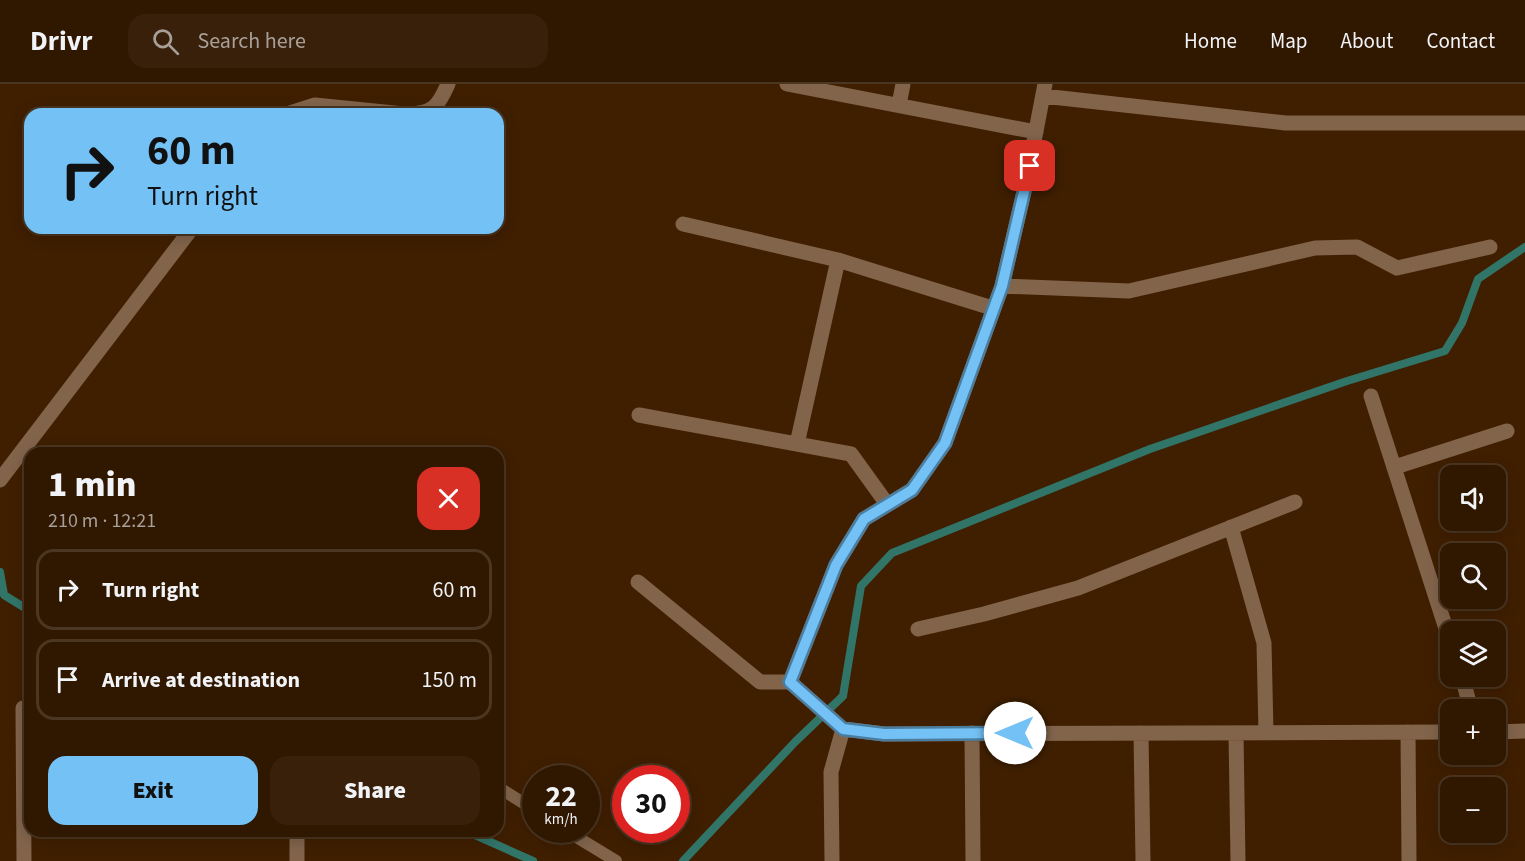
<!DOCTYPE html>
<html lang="en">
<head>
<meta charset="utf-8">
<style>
  :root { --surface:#301700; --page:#38200a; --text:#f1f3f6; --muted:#a89f99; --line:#4b3622; --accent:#73c1f5 }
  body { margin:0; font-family:"Source Sans 3",sans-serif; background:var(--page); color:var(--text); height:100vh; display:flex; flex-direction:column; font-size:22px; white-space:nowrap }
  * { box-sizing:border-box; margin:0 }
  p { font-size:20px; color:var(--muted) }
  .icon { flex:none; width:33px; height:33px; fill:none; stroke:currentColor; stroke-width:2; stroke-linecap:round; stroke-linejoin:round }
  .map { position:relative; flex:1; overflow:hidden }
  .side { position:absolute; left:24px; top:363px; width:480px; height:390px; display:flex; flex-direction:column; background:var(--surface); border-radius:18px; box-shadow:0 3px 15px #0003,0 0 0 2px var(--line) }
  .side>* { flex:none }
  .guide { position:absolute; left:24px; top:24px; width:480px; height:126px; border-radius:18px; box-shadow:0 3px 15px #0003,0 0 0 2px var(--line); background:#73c1f5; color:#111; overflow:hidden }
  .buttons { position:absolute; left:1440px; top:381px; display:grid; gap:12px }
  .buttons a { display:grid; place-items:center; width:66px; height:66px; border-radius:12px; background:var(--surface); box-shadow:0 3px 15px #0003,0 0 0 2px var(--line); font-size:30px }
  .speed { position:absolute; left:522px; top:681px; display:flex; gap:12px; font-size:30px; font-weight:700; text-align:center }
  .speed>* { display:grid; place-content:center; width:78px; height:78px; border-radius:50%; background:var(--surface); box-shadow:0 3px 15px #0003,0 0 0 2px var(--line); line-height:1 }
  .speed small { font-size:15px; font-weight:400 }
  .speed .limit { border:9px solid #d22; background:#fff; color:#111 }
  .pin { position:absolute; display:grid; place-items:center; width:51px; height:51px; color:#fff; margin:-26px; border-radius:12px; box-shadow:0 3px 9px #0006 }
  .me { position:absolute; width:66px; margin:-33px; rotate:270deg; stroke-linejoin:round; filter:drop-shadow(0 0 4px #0008) }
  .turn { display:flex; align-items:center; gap:21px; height:126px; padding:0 24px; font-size:27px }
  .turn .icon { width:78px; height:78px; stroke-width:2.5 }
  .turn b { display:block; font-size:42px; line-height:51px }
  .round { display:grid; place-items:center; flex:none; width:63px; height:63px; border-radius:18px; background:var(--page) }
  .overview { display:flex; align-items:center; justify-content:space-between; height:102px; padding:0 24px }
  h1 { font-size:36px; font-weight:800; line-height:45px }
  .primary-button { display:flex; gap:12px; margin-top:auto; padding:12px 24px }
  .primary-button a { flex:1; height:69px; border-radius:18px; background:var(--accent); color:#111; font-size:24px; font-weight:800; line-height:69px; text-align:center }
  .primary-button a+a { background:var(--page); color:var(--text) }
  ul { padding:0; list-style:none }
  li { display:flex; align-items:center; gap:18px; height:81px; margin:0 12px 9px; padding:0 12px; border:3px solid var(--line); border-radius:18px }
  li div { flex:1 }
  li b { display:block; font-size:22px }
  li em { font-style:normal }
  header { display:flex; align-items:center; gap:36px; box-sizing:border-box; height:84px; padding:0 30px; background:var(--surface); border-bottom:2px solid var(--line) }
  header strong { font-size:28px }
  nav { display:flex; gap:33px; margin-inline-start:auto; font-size:21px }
  .search { width:420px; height:54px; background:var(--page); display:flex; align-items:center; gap:15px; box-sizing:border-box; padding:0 21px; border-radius:18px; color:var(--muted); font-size:22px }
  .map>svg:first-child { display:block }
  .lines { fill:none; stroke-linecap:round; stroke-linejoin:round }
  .stream { stroke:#317569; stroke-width:8 }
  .lane { stroke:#82644b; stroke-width:12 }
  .street { stroke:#82644b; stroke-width:15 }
  .route-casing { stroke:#4b7d9f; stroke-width:15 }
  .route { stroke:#73c1f5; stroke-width:10 }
</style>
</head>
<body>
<header>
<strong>Drivr</strong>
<div class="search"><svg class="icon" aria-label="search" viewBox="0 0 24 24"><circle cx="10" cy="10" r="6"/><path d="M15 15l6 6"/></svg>Search here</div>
<nav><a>Home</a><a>Map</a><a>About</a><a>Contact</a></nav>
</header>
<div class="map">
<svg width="1525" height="777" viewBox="0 0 1525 777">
  <rect width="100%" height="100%" fill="#401f00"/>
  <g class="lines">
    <path class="stream" d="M0 488 4 511 30 527
      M466 747 533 777
      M683 777 795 658 843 612 861 502 892 469 1150 365 1347 297 1445 267 1462 239 1478 195 1525 163"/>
    <path class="lane" d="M498 703 536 727
      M565 746 616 777"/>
    <path class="street" d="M787 0 1036 48
      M1045 0 1026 99 1002 202 945 359 912 406 864 435 836 481 790 598 843 645 884 650 1450 648
      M1043 12 1286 39H1525
      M899 21 903 0
      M287 30 315 21 404 30
      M408 30C433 29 438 23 448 0
      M683 140 838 176 797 360
      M838 176 992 224
      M1002 202 1129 207 1315 164 1357 163 1397 184 1490 163
      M1371 312 1450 557
      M639 331 851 370 887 420
      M1395 383 1507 347
      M0 396 192 144
      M1231 443 1264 559 1266 649
      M638 498 760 598H790
      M918 545 984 530 1078 504 1295 418
      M1462 592 1471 626
      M1408 648 1409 777
      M1496 648 1525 647
      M972 649 973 777
      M1141 649 1143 777
      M1236 649 1238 777
      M297 747V777
      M24 777 23 624H30
      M832 777 831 688 843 645"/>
  </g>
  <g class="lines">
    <defs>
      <path id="route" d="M1015 649 884 650 843 645 790 598 836 481 864 435 912 406 945 359 1002 202 1030 82"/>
    </defs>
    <use href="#route" class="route-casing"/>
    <use href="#route" class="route"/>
  </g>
</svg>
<div class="buttons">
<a><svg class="icon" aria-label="sound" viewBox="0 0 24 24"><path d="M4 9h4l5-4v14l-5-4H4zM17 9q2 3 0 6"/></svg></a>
<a><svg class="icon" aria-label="search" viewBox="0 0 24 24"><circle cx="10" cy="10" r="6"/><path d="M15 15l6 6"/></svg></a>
<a><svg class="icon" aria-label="layers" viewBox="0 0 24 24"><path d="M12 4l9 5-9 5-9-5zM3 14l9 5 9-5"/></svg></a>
<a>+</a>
<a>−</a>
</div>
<div class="speed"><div>22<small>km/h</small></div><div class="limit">30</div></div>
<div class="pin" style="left:1030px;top:82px;background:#d93025"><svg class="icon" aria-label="arrive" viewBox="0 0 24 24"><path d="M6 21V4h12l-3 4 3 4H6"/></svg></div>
<svg class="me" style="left:1015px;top:649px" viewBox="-20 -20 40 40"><circle r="19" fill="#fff"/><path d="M0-13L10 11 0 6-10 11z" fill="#73c1f5"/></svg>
<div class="guide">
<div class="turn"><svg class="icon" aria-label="right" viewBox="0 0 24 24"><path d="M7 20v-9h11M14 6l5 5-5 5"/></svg><div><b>60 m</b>Turn right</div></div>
</div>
<section class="side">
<div class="overview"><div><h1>1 min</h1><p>210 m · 12:21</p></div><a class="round" style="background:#d93025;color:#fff"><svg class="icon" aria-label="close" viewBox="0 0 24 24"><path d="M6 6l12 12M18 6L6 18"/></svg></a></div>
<ul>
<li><svg class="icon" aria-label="right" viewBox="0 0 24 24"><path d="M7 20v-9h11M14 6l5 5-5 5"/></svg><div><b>Turn right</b></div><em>60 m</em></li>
<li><svg class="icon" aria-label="arrive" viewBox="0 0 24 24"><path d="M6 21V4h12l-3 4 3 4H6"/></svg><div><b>Arrive at destination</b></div><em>150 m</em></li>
</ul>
<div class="primary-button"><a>Exit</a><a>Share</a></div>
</section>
</div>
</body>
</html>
